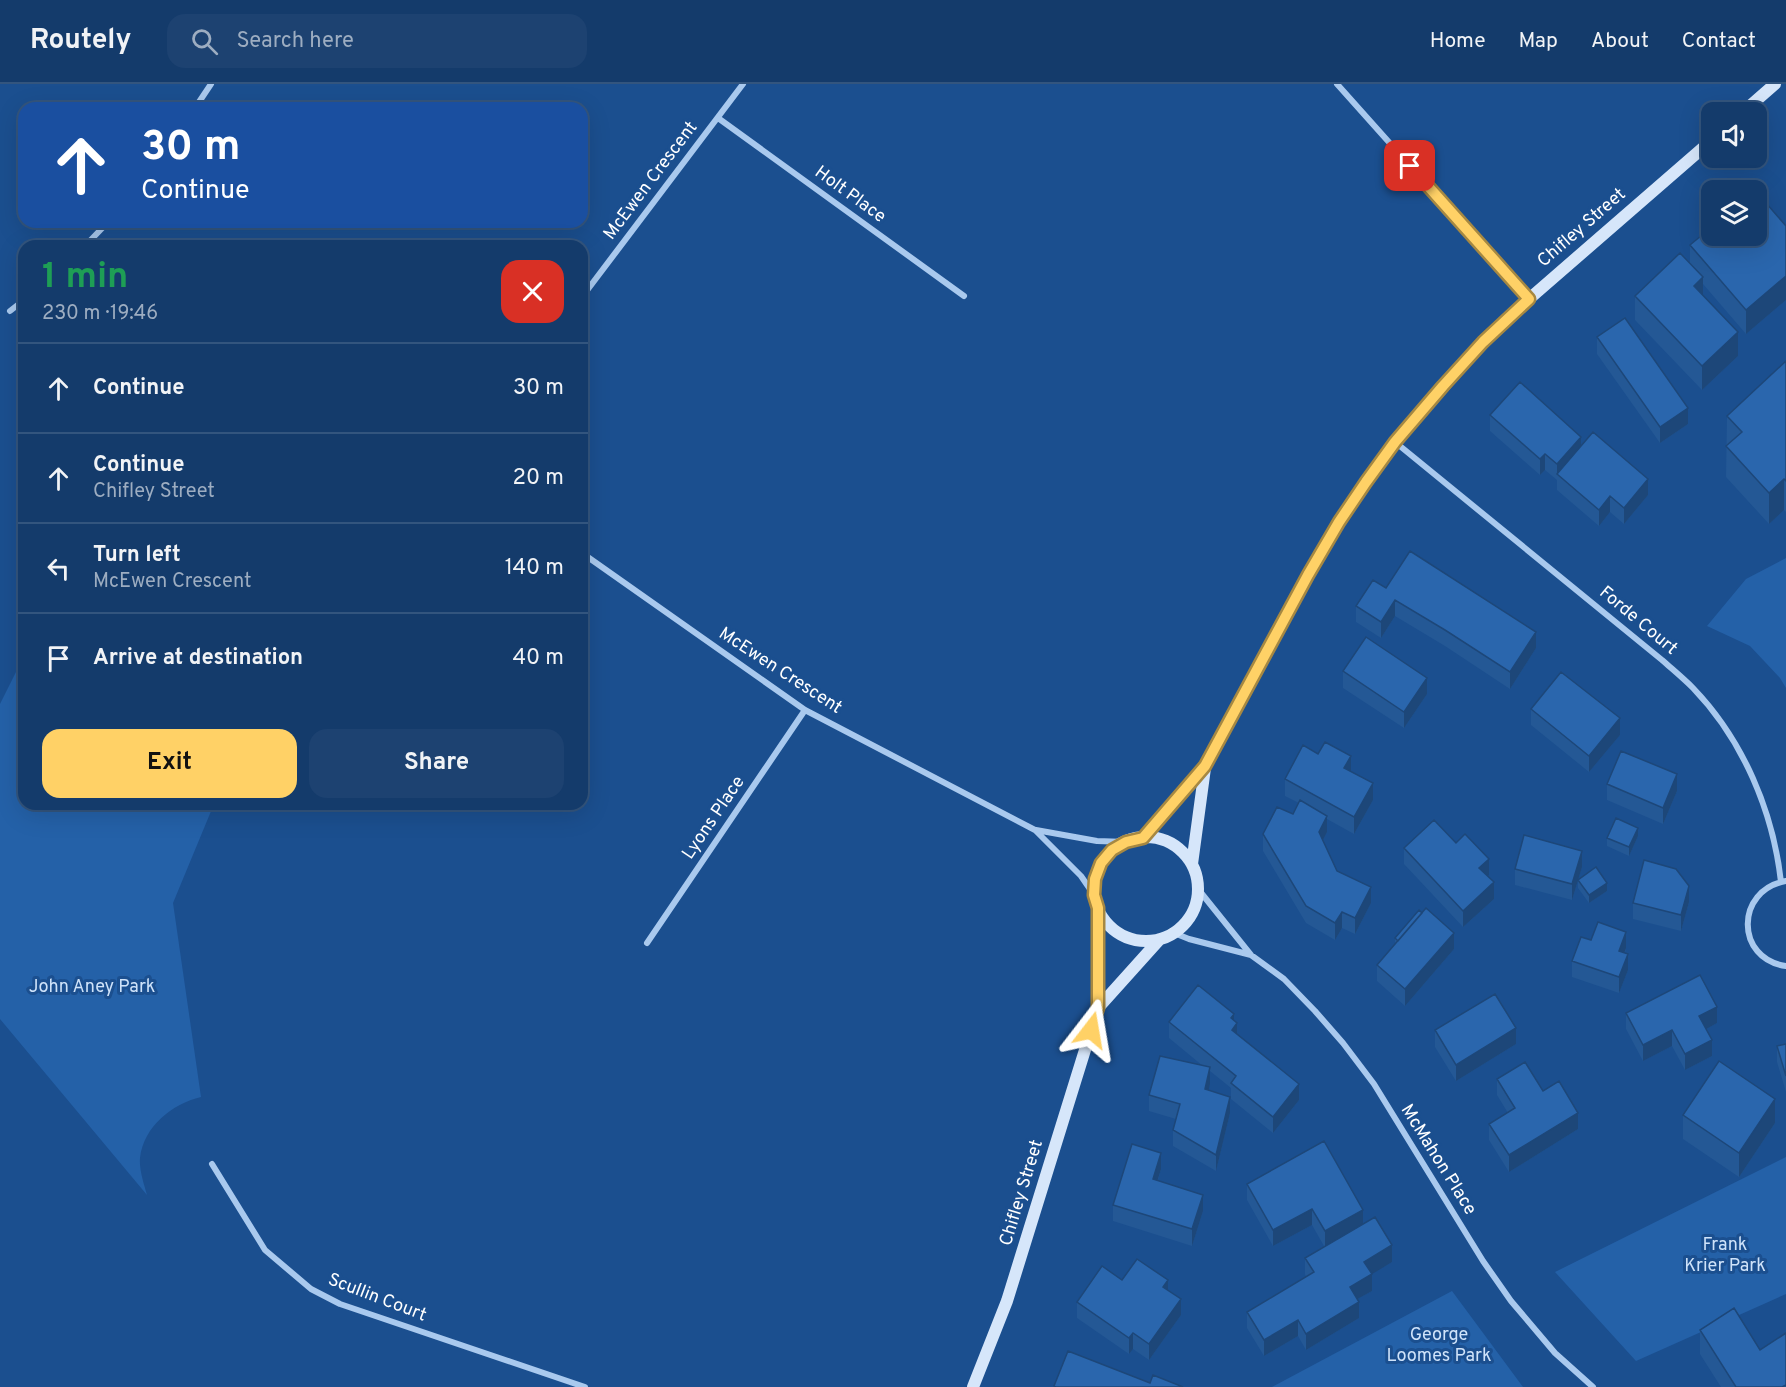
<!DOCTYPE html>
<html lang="en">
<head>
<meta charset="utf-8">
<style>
  :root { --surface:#143b6b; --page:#1d4271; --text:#f1f3f6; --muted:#9dadc1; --line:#33557e; --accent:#ffd166 }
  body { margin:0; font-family:Overpass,sans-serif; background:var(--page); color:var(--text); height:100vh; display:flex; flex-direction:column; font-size:22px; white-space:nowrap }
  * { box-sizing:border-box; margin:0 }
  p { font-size:20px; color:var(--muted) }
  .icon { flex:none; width:33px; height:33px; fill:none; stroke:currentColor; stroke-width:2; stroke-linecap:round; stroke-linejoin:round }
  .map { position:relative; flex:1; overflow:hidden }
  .details { position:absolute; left:18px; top:156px; width:570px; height:570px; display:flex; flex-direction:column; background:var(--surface); border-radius:18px; box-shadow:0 6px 24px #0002,0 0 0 2px var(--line) }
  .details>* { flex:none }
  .guide { position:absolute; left:18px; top:18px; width:570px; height:126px; border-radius:18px; box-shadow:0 6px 24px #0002,0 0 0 2px var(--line); background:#1a4fa0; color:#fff; overflow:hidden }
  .fabs { position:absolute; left:1701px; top:18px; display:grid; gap:12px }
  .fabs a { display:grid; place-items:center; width:66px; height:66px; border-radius:12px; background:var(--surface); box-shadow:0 6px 24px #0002,0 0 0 2px var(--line); font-size:30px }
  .pin { position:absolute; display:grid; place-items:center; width:51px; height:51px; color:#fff; margin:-26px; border-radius:12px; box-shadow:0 3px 9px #0006 }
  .me { position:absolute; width:66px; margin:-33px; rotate:14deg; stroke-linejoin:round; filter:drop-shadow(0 0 4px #0008) }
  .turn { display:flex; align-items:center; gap:21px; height:126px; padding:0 24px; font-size:27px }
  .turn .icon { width:78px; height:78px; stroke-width:2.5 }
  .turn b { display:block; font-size:42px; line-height:51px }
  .round { display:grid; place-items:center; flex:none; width:63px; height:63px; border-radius:18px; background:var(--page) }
  .headline { display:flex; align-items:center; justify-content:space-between; height:102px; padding:0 24px }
  h1 { font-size:36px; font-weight:700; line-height:45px; color:#1e9e55 }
  .cta { display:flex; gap:12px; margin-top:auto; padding:12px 24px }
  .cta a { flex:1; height:69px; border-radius:18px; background:var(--accent); color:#111; font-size:24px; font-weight:700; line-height:69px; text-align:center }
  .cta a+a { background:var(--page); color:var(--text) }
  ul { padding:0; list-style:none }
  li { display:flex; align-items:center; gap:18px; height:90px; padding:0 24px; border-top:2px solid var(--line) }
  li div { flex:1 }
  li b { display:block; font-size:22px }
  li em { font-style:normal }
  header { display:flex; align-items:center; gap:36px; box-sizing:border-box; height:84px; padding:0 30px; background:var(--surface); border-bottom:2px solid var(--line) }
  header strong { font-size:28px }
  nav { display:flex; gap:33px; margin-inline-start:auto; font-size:21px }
  .search { width:420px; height:54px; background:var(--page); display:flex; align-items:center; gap:15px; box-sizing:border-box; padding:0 21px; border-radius:18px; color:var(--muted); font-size:22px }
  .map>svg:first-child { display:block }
  .green { fill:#2461a8 }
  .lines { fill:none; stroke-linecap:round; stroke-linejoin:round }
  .street { stroke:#a9c9ee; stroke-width:6 }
  .secondary { stroke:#d6e6fa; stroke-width:12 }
  .wall { fill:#245895 }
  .shaded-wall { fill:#1d4779 }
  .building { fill:#2a66ad; stroke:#1d4779; stroke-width:1.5 }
  .route-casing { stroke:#a68842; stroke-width:15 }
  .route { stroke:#ffd166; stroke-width:10 }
  .labels { text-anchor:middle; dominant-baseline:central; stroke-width:6; stroke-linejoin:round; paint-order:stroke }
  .street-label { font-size:18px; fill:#fff; stroke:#1b4f8f }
  .park-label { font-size:18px; fill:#cfe3fa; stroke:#1b4f8f }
</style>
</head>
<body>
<header>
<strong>Routely</strong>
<div class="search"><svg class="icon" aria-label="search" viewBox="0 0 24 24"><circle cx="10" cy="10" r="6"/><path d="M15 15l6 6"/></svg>Search here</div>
<nav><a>Home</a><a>Map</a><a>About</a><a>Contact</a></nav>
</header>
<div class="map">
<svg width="1786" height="1303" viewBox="0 0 1786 1303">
  <rect width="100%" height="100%" fill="#1b4f8f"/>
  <path class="green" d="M1786 474V604L1780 594 1750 562 1707 542 1746 495Z
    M24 572V720H214L173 819 201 1013C172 1020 144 1042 140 1074 139 1086 144 1100 147 1111L0 935V620Z
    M1786 1073V1210L1636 1277 1555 1188Z
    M1452 1207 1523 1303H1272Z"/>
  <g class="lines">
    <path class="street" d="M1337 0 1529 215
      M195 24 211 0
      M718 34 964 212
      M85 162 108 138
      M582 213 743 0
      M10 227 24 216
      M1395 358 1662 576C1672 585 1683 594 1693 604 1743 656 1773 727 1781 798
      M582 469 805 626 1035 746 1081 792 1094 811
      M1036 746 1097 757 1126 758
      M1786 797C1735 806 1735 875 1786 882
      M1198 805 1251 871 1284 895 1315 927 1343 959 1374 1000 1483 1177 1511 1217 1555 1269 1593 1303
      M1174 849 1189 855 1251 871
      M647 859 805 626
      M212 1080 265 1166 311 1205 340 1220 585 1303"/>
    <path class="secondary" d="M1743 28 1775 0
      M1094 805a52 52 0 1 1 104 0a52 52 0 1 1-104 0Z
      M1143 754 1205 682 1308 491 1339 438 1395 358 1483 258 1529 215 1712 56
      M1192 780 1205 684
      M1098 924 1160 855
      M973 1303 1007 1217 1098 924V824"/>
  </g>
  <path class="wall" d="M1786 142V216L1746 250 1703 200V212L1738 272 1702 306 1635 236V212L1690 180V161L1713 152Z
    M1597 253 1688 340 1660 359 1597 270Z
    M1786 277V428L1784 426 1769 440 1726 393 1727 332Z
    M1490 331 1581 362 1648 411 1624 440 1610 428 1599 442 1557 406V396L1545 386 1540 391 1490 347Z
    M1386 504 1536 564 1510 605 1445 562 1395 532 1381 554 1356 538V522Z
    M1343 587 1427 610 1404 644 1343 604Z
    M1531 625 1620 651 1589 688 1531 641Z
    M1351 687 1373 716 1354 750 1327 735V748L1323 756 1337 787 1371 819 1355 850 1342 844 1335 856 1306 839 1263 767V750L1293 730 1299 719 1285 712V695Z
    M1607 700 1677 707 1663 740 1607 716Z
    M1638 752 1629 772 1607 762V754Z
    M1456 759 1489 791 1487 792 1494 815 1463 843 1404 780V764Z
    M1582 783 1578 796 1607 807 1589 819 1578 804V796L1572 816 1515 801V785Z
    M1689 818 1681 847 1633 835V819Z
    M1395 854 1454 865 1405 922 1377 897V881L1395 860Z
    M1591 856 1626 864 1625 869 1628 886 1619 909 1572 893V877Z
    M1626 929 1717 939 1706 945 1712 972 1685 986 1672 962 1643 977 1626 945Z
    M1234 937 1237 950 1299 1016 1273 1049 1231 1015V1004L1210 987V1000L1208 1006 1230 1029 1216 1087 1173 1062V1046L1176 1035 1149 1027V1011L1203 982 1169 954V938Z
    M1435 946 1516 960 1456 997 1435 963Z
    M1786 960V1008L1777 978V962Z
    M1497 995 1543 1007 1578 1045 1509 1088 1489 1056V1040L1508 1029 1497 1011Z
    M1683 1031 1775 1039 1739 1093 1683 1055Z
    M1161 1085 1158 1096 1203 1127 1192 1162 1113 1137V1121Z
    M1247 1100 1363 1140 1392 1178 1371 1190 1372 1207 1357 1215 1359 1234 1306 1266 1298 1252 1264 1272 1247 1244V1228L1306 1193 1305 1190V1174L1324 1162 1312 1141 1273 1162 1247 1116Z
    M1122 1196 1168 1207 1181 1231 1149 1276 1133 1265 1129 1270 1077 1234V1218Z
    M1700 1246 1760 1266 1786 1303H1721L1700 1270Z"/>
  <path class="shaded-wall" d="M1786 192V216L1746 250V226Z
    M1703 193V217L1694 202Z
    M1738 248V272L1702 306V282Z
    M1688 324V340L1660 359V343Z
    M1581 353V370L1557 390V380Z
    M1545 370V386L1540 391V375Z
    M1648 395V411L1624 440V424Z
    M1784 395V426L1769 440V409Z
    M1610 412V428L1599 442V426Z
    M1395 516V532L1381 554V538Z
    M1536 548V564L1510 605V588Z
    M1427 594V610L1404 644V628Z
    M1620 634V651L1589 688V672Z
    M1351 672V688L1344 684Z
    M1677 690V707L1663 740V724Z
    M1373 699V716L1354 750V733Z
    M1327 732V748L1319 764V748Z
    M1638 744V752L1629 772V763Z
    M1582 767V783L1572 816V800Z
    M1489 775V791L1479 800V784Z
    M1494 798V815L1463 843V827Z
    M1607 799V807L1589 819V811Z
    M1689 802V818L1681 847V831Z
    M1371 803V819L1355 850V834Z
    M1342 828V844L1335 856V839Z
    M1626 848V864L1619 883V867Z
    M1454 849V865L1405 922V905Z
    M1628 870V886L1619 909V893Z
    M1717 923V939L1699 949V932Z
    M1234 930V943L1237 939V955L1232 962 1231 934Z
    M1516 944V960L1456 997V981Z
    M1672 946V962L1643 977V961Z
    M1712 956V972L1685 986V970Z
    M1210 983V1000L1205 1022V1005Z
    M1299 1000V1016L1273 1049V1033Z
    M1230 1013V1029L1216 1087V1071Z
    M1775 1015V1039L1739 1093V1069Z
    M1578 1029V1045L1509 1088V1071Z
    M1161 1069V1085L1153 1111V1095Z
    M1203 1111V1127L1192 1162V1145Z
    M1312 1125V1141L1273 1162V1146Z
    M1363 1126V1142L1325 1164V1147Z
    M1392 1161V1178L1364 1195V1178Z
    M1372 1190V1207L1350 1219V1203Z
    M1168 1196V1212L1163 1203Z
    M1181 1215V1231L1149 1276V1260Z
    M1359 1218V1234L1306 1266V1250Z
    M1298 1236V1252L1264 1272V1256Z
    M1133 1249V1265L1129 1270V1254Z"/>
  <path class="building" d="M1760 112 1786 142V192L1746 226 1690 161 1708 146 1712 152H1756V115Z
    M1680 169 1703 193 1694 202 1738 248 1702 282 1635 212Z
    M1625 234 1688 324 1660 343 1597 253Z
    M1786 277V397L1784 395 1769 409 1726 362 1742 348 1727 332Z
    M1520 298 1581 353 1557 380 1545 370 1540 375 1490 331Z
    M1593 348 1648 395 1624 424 1610 412 1599 426 1557 390Z
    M1410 467 1536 548 1510 588 1445 546 1395 516 1381 538 1356 522 1373 496 1386 504Z
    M1366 553 1427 594 1404 628 1343 587Z
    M1561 588 1620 634 1589 672 1531 625Z
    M1325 658 1351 672 1344 684 1373 699 1354 733 1285 695 1303 661 1318 670Z
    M1621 667 1677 690 1663 724 1607 700Z
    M1300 716 1327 732 1319 748 1337 787 1371 803 1355 834 1342 828 1335 839 1306 822 1263 750 1277 723 1293 730Z
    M1616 734 1638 744 1629 763 1607 754Z
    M1434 736 1456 759 1465 750 1489 775 1479 784 1494 798 1463 827 1404 764Z
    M1524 751 1582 767 1572 800 1515 785Z
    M1644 776 1676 785 1689 802 1681 831 1633 819Z
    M1596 783 1607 799 1589 811 1578 796Z
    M1426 824 1454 849 1405 905 1377 881Z
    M1419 826 1422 829 1398 857 1395 854Z
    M1598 838 1626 848 1619 867 1628 870 1619 893 1572 877 1581 853 1591 856Z
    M1700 891 1717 923 1699 932 1712 956 1685 970 1672 946 1643 961 1626 929Z
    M1198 901 1234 930 1231 934 1237 939 1232 946 1299 1000 1273 1033 1231 999 1236 992 1169 938Z
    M1495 910 1516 944 1456 981 1435 946Z
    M1786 960V992L1777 962Z
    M1160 972 1210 983 1205 1005 1230 1013 1216 1071 1173 1046 1180 1020 1149 1011Z
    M1719 977 1775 1015 1739 1069 1683 1031Z
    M1525 978 1543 1007 1559 997 1578 1029 1509 1071 1489 1040 1515 1024 1497 995Z
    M1324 1057 1363 1126 1325 1147 1312 1125 1273 1146 1247 1100Z
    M1132 1060 1161 1069 1153 1095 1203 1111 1192 1145 1113 1121Z
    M1375 1133 1392 1161 1364 1178 1372 1190 1350 1203 1359 1218 1306 1250 1298 1236 1264 1256 1247 1228 1314 1188 1305 1174Z
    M1137 1175 1168 1196 1163 1203 1181 1215 1149 1260 1133 1249 1129 1254 1077 1218 1102 1182 1122 1196Z
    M1734 1224 1760 1266 1786 1249V1301L1782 1303H1736L1700 1246Z
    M1068 1267 1150 1299 1153 1291 1183 1303H1056L1054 1302Z"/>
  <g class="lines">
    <defs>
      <path id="route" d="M1091 946 1098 924V824L1094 811 1095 795 1101 779 1112 766 1126 758 1143 754 1205 682 1308 491 1339 438 1366 398 1395 358 1443 302 1483 258 1529 215 1410 82"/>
    </defs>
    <use href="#route" class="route-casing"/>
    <use href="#route" class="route"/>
  </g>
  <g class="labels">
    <g class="street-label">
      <text transform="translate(651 97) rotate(-53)">McEwen Crescent</text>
      <text transform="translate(850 111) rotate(36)">Holt Place</text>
      <text transform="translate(1582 144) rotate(-41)">Chifley Street</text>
      <text transform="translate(1638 537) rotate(40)">Forde Court</text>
      <text transform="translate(780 587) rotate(33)">McEwen Crescent</text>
      <text transform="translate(714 734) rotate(-56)">Lyons Place</text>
      <text transform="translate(1438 1076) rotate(58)">McMahon Place</text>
      <text transform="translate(1022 1109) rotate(-73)">Chifley Street</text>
      <text transform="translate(377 1214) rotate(21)">Scullin Court</text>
    </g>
    <g class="park-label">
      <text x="92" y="903">John Aney Park</text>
      <text x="1725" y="1161">Frank<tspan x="1725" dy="21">Krier Park</tspan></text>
      <text x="1439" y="1251">George<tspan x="1439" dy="21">Loomes Park</tspan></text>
    </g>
  </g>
</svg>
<div class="fabs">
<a><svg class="icon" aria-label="sound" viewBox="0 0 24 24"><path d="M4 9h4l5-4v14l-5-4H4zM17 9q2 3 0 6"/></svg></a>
<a><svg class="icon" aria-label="layers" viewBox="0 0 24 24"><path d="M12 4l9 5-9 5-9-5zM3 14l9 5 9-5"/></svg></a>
</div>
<div class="pin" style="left:1410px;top:82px;background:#d93025"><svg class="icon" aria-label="arrive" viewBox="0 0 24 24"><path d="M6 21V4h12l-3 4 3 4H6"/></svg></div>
<svg class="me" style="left:1091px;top:946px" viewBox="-20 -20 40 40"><path d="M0-17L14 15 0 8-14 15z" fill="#ffd166" stroke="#fff" stroke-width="4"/></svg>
<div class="guide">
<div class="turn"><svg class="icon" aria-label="ahead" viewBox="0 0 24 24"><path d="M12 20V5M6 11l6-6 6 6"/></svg><div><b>30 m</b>Continue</div></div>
</div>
<section class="details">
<div class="headline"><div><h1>1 min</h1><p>230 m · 19:46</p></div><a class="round" style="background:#d93025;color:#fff"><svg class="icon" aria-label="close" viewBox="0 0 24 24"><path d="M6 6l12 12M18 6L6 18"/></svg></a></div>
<ul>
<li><svg class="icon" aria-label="ahead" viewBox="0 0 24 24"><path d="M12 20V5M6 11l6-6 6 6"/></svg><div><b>Continue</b></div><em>30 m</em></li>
<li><svg class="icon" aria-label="ahead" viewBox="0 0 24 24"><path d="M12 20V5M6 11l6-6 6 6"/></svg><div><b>Continue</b><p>Chifley Street</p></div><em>20 m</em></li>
<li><svg class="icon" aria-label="left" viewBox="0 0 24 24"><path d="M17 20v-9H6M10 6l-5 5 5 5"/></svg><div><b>Turn left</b><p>McEwen Crescent</p></div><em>140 m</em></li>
<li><svg class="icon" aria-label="arrive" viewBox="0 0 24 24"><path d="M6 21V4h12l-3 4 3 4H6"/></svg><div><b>Arrive at destination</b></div><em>40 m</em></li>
</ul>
<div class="cta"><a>Exit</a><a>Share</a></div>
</section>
</div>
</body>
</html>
